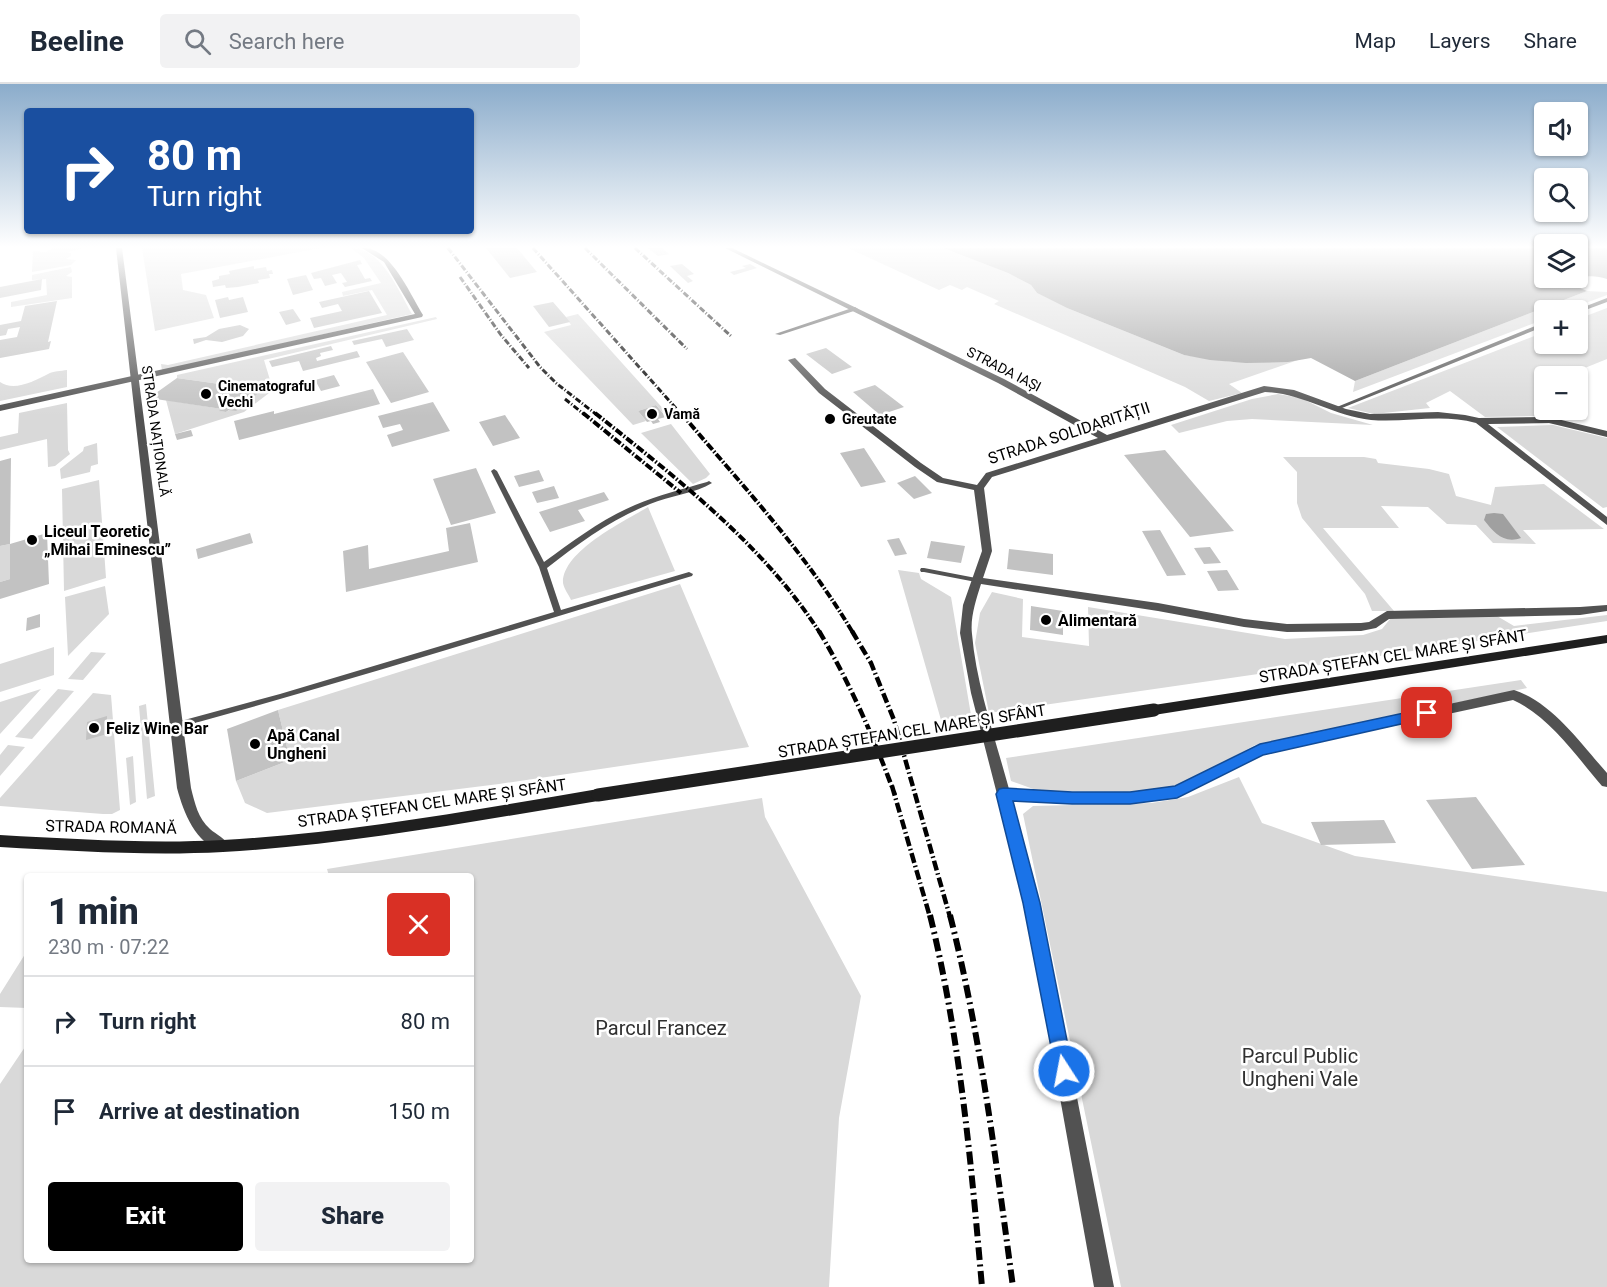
<!DOCTYPE html>
<html lang="en">
<head>
<meta charset="utf-8">
<style>
  :root { --surface:#fff; --page:#f2f2f3; --text:#1f2937; --muted:#747a83; --line:#e0e1e3; --accent:#000 }
  body { margin:0; font-family:Roboto,sans-serif; background:var(--page); color:var(--text); height:100vh; display:flex; flex-direction:column; font-size:22px; white-space:nowrap }
  * { box-sizing:border-box; margin:0 }
  p { font-size:20px; color:var(--muted) }
  .icon { flex:none; width:33px; height:33px; fill:none; stroke:currentColor; stroke-width:2; stroke-linecap:round; stroke-linejoin:round }
  .map { position:relative; flex:1; overflow:hidden }
  .drawer { position:absolute; left:24px; top:789px; width:450px; height:390px; display:flex; flex-direction:column; background:var(--surface); border-radius:6px; box-shadow:0 2px 4px #0004 }
  .drawer>* { flex:none }
  .guide { position:absolute; left:24px; top:24px; width:450px; height:126px; border-radius:6px; box-shadow:0 2px 4px #0004; background:#1a4fa0; color:#fff; overflow:hidden }
  .controls { position:absolute; left:1534px; top:18px; display:grid; gap:12px }
  .controls a { display:grid; place-items:center; width:54px; height:54px; border-radius:6px; background:var(--surface); box-shadow:0 2px 4px #0004; font-size:30px }
  .pin { position:absolute; display:grid; place-items:center; width:51px; height:51px; color:#fff; margin:-26px; border-radius:12px; box-shadow:0 3px 9px #0006 }
  .me { position:absolute; width:66px; margin:-33px; rotate:349deg; stroke-linejoin:round; filter:drop-shadow(0 0 4px #0008) }
  .turn { display:flex; align-items:center; gap:21px; height:126px; padding:0 24px; font-size:27px }
  .turn .icon { width:78px; height:78px; stroke-width:2.5 }
  .turn b { display:block; font-size:42px; line-height:51px }
  .round { display:grid; place-items:center; flex:none; width:63px; height:63px; border-radius:6px; background:var(--page) }
  .overview { display:flex; align-items:center; justify-content:space-between; height:102px; padding:0 24px }
  h1 { font-size:36px; font-weight:800; line-height:45px }
  .button { display:flex; gap:12px; margin-top:auto; padding:12px 24px }
  .button a { flex:1; height:69px; border-radius:6px; background:var(--accent); color:#fff; font-size:24px; font-weight:800; line-height:69px; text-align:center }
  .button a+a { background:var(--page); color:var(--text) }
  ul { padding:0; list-style:none }
  li { display:flex; align-items:center; gap:18px; height:90px; padding:0 24px; border-top:2px solid var(--line) }
  li div { flex:1 }
  li b { display:block; font-size:22px }
  li em { font-style:normal }
  header { display:flex; align-items:center; gap:36px; box-sizing:border-box; height:84px; padding:0 30px; background:var(--surface); border-bottom:2px solid var(--line) }
  header strong { font-size:28px }
  nav { display:flex; gap:33px; margin-inline-start:auto; font-size:21px }
  .search { width:420px; height:54px; background:var(--page); display:flex; align-items:center; gap:15px; box-sizing:border-box; padding:0 21px; border-radius:6px; color:var(--muted); font-size:22px }
  .map>svg:first-child { display:block }
  .green { fill:#d9d9d9 }
  .water { fill:#a0a0a0 }
  .building { fill:#c2c2c2 }
  .lines { fill:none; stroke-linecap:round; stroke-linejoin:round }
  .service { fill:#525252; fill-rule:evenodd }
  .minor { fill:#525252; fill-rule:evenodd }
  .tertiary { fill:#525252; fill-rule:evenodd }
  .secondary { fill:#1f1f1f; fill-rule:evenodd }
  .rail-far3 { stroke:#000; stroke-width:3; stroke-dasharray:6 2 1 2; stroke-linecap:butt }
  .rail-far2 { stroke:#000; stroke-width:4; stroke-dasharray:8 2 1.5 2; stroke-linecap:butt }
  .rail-far1 { stroke:#000; stroke-width:4.5; stroke-dasharray:10 3 1.5 3; stroke-linecap:butt }
  .rail { stroke:#000; stroke-width:6; stroke-dasharray:13 4.5 2 4.5; stroke-linecap:butt }
  .secondary-bridge { stroke:#1f1f1f; stroke-width:13 }
  .route { fill:#1a73e8; stroke:#114b97; stroke-width:1.5 }
  .poi-dot { fill:#000; stroke:#fff; stroke-width:2 }
  .labels { text-anchor:middle; dominant-baseline:central; stroke-width:5; stroke-linejoin:round; paint-order:stroke }
  .far-street-label { font-size:14px; fill:#000; stroke:#fff }
  .far-poi-label { font-size:14px; font-weight:bold; fill:#000; stroke:#fff; text-anchor:start }
  .street-label { font-size:16px; fill:#000; stroke:#fff }
  .poi-label { font-size:16px; font-weight:bold; fill:#000; stroke:#fff; text-anchor:start }
  .near-park-label { font-size:20px; fill:#303030; stroke:#fff }
</style>
</head>
<body>
<header>
<strong>Beeline</strong>
<div class="search"><svg class="icon" aria-label="search" viewBox="0 0 24 24"><circle cx="10" cy="10" r="6"/><path d="M15 15l6 6"/></svg>Search here</div>
<nav><a>Map</a><a>Layers</a><a>Share</a></nav>
</header>
<div class="map">
<svg width="1607" height="1203" viewBox="0 0 1607 1203">
  <rect width="100%" height="100%" fill="#fff"/>
  <path class="green" d="M54 164H84L67 168 71 169V172L66 175 76 176 71 181 32 188 33 167 46 168Z
    M142 164H321L181 190 183 206 206 211 214 234 155 247Z
    M351 164C382 164 399 208 412 230L162 287 161 280 168 281 387 231 372 206 343 212 342 208 381 199 364 174Z
    M848 164H943L1008 189 1031 201 1037 209 1067 224 1184 271 1232 278 1298 276 1229 300 1242 309 1209 317 1185 303 994 220 999 217 967 203 962 206 950 201 939 206Z
    M71 183 72 188 66 192 72 193V214L11 223V218L47 211 46 195 32 196V191Z
    M1587 207 1607 208V211L1567 226H1545V235L1353 308 1355 297Z
    M1607 224V275L1565 292H1545L1542 320 1545 326H1550L1562 335 1538 332 1485 333 1450 307 1426 319 1430 324 1374 330 1348 324 1545 248V260H1578V235Z
    M578 230 667 329 664 330 656 321 638 327 646 337 633 341 544 248 571 241 566 233Z
    M436 233 437 235 264 276 273 306 244 328 175 350 166 316 222 325 220 327 226 328 261 307 256 306 258 303 248 304 177 294V291Z
    M67 286V303L0 317V298C14 308 34 297 48 290 53 287 61 287 67 286Z
    M1278 310 1301 314 1331 329 1373 341 1252 335 1227 337 1179 349 1171 341 1252 315Z
    M67 319 68 366 70 370 55 382 48 383 47 355 0 366V353L18 349 19 329Z
    M671 340 710 390 706 394 693 400 641 349Z
    M1553 341 1607 354V423L1603 424 1497 343Z
    M97 359 98 380 91 382 90 388 61 395 60 385 83 367 84 363Z
    M1283 373H1364L1376 375 1378 379 1429 385 1449 390 1456 412 1491 421 1495 403 1544 400 1604 445 1523 446 1536 460 1493 459 1476 441 1447 440 1428 423 1381 422 1399 444H1323L1394 527H1372L1365 510 1302 434 1297 419V388Z
    M99 396 106 494 64 507 62 405Z
    M648 423 675 487 571 516C569 511 564 505 563 499 562 467 625 437 648 423Z
    M10 460V495L0 498V462Z
    M898 486 919 489 921 495 951 513 971 631 941 636Z
    M680 500 749 663 499 700 267 729 245 719 236 697 290 676 278 626Z
    M105 502 109 530 68 572 65 513Z
    M992 508 1023 515 1022 553 1089 562 1088 523 1285 555 1363 551 1382 545 1390 535 1497 532 1514 542 1607 531V537L1334 579 989 629 975 559 980 529Z
    M54 563V591L0 608V580Z
    M91 568 106 569 83 596 68 595Z
    M1521 596 1527 604 1255 661 1195 694 1167 705 1130 708 1039 707 1011 697 1006 674Z
    M41 605 0 650V618Z
    M58 605 74 607 32 655 15 653Z
    M93 609 111 611 120 726 112 730H103L0 722V714Z
    M146 620 155 712 147 715 139 622Z
    M8 661 25 663 0 692V671Z
    M133 672 136 718 130 721 126 674Z
    M1239 693 1262 739 1355 772 1607 808V1203H1121L1023 730 1033 722 1152 719 1188 713Z
    M762 714 765 733 861 912 839 1034 829 1203H0V1000L27 960V1176H471V792H329L327 785Z
    M27 867V924L0 923V910Z"/>
  <path class="water" d="M943 164H1545V194H1578V164H1607V195C1592 190 1582 192 1568 199L1587 207 1355 297 1311 274 1288 278 1246 279 1210 276 1184 271 1067 224 1037 209 1031 201 1008 189Z
    M1494 429 1503 430 1521 454C1504 460 1494 449 1484 436L1486 430Z"/>
  <path class="building" d="M486 164H517L537 188 510 194Z
    M648 164H662L669 170 658 172Z
    M360 176 362 180 357 181 365 195 370 194 372 197 345 203 342 199 347 198 341 189 332 191 337 199 325 202 321 194 314 195 311 189Z
    M682 180 694 190 687 192 693 197 688 199 670 182Z
    M750 180 757 184 734 191 730 188 746 184 742 182Z
    M254 182V185L266 183 267 187 272 186 273 190H269L270 194 258 196 259 199 238 203 226 204 225 201 213 203 212 197 219 195V192L230 190 229 187Z
    M306 191 313 206 293 211 287 195Z
    M42 195 41 206 0 214V203Z
    M369 207 382 229 314 244 310 234 342 227 338 220 322 224 319 218Z
    M228 213 229 216 243 213 248 228 220 234 215 216Z
    M57 217 48 258 51 257 49 265 0 274V256L17 253 20 243 8 245 6 251 0 252V241L21 237 25 222Z
    M553 218 566 233 570 238 549 243 533 222Z
    M293 225 301 237 286 241 279 228Z
    M240 241 249 245 243 252 222 258 206 256 194 260 193 255 206 253 219 245Z
    M407 245 414 256 386 263 382 255 354 261 352 257Z
    M331 262 333 266 320 269 321 272 316 274 317 277 357 267 360 273 303 287 299 277 272 283 269 277Z
    M826 264 852 283 832 290 806 270Z
    M403 268 429 308 391 319 366 278Z
    M334 291 340 302 321 307 315 296Z
    M177 294 248 304 259 303 256 306 261 307 236 327 229 326 226 328 219 327 222 325 149 314Z
    M875 301 891 313 904 323 880 331 853 308Z
    M373 305 380 320 239 356 234 337 274 327V330Z
    M433 318 450 347 392 363 387 351 403 346 400 340 383 344 378 332Z
    M656 321 666 333 658 335 660 338 653 340 651 337 647 338 638 327Z
    M505 331 520 354 493 362 479 338Z
    M191 346 193 352 177 356 175 350Z
    M864 364 886 398 861 403 840 369Z
    M1165 366 1234 447 1190 453 1124 371Z
    M11 374 10 460 47 449 49 500 0 515V498L10 495V460L0 462V377Z
    M476 384 496 429 451 441 433 395Z
    M539 386 544 397 519 403 514 392Z
    M915 392 932 409 914 415 897 399Z
    M554 402 559 414 537 419 532 408Z
    M604 408 609 416 578 426 585 437 550 448 539 428Z
    M470 439 478 478 346 508 343 467 368 461 369 485 449 467 446 444Z
    M1160 446 1186 491 1167 492 1142 447Z
    M250 449 253 459 198 475 196 465Z
    M899 454 907 470 895 472 887 456Z
    M931 457 965 462 961 479 927 474Z
    M1210 463 1221 479 1204 480 1194 464Z
    M1009 465 1053 470V491L1007 485Z
    M1227 486 1239 506 1218 507 1207 487Z
    M1031 522 1063 527V551L1030 546Z
    M40 530V543L26 547 27 534Z
    M278 626 290 676 236 697 227 645Z
    M107 632V650L86 656 87 638Z
    M1476 713 1525 781 1472 785 1426 716Z
    M1384 736 1396 759 1321 761 1311 738Z"/>
  <g class="lines">
    <path class="service" d="M1607 214V218L1580 228 1578 229V226H1576Z
      M855 223 858 225 857 226 780 251 775 250Z
      M1545 238V242L1337 326 1332 325Z
      M494 385 497 387 544 478C573 457 602 435 635 421 658 411 683 405 707 398L709 397 712 399C696 409 669 412 650 420 612 435 579 459 547 484L561 526 689 488 693 490 692 492C520 543 350 597 177 644L174 643 173 641 174 639 177 638 280 610 554 528 539 483 491 387Z
      M921 484H924L976 494 980 496 976 498 924 488H921L920 486Z"/>
    <path class="minor" d="M362 164C390 162 410 210 423 231L422 233 0 327V321L415 230 384 178Z
      M725 164H732L1004 295 1107 351 1264 302 1294 306 1346 325 1370 330 1438 328 1465 331 1479 334 1549 333 1607 347V353L1549 339 1488 340 1607 433V441L1476 339C1441 329 1406 339 1371 336 1334 332 1302 309 1265 308L992 393 984 404 992 467 983 494 1158 519 1244 535 1287 540 1361 539 1369 538 1387 527 1580 523 1607 521V527L1580 531 1389 535 1376 544 1361 547 1287 548 1244 543 1158 527 981 500C976 516 970 534 972 550 976 600 996 657 1009 705L1073 708H1130L1175 702 1260 661 1514 606C1553 619 1581 660 1607 689V703L1602 702C1576 672 1550 633 1513 616L1263 670 1177 712 1130 720H1073L1012 716 1039 819 1114 1203H1094L1025 819 971 609 960 549 963 521 982 467 974 406 937 398 915 383 819 309 788 276 795 274 825 305 921 379 943 394 977 401 986 389 1098 354 998 299Z"/>
    <path class="tertiary" d="M116 164H122L191 704C195 720 198 734 210 745 217 751 225 754 229 762L227 766 222 768C195 758 184 730 177 704Z"/>
    <path class="secondary" d="M1607 551V559L1154 631 1150 629 1148 626 1150 623 1154 621Z
      M598 705 603 707 605 711 603 715 598 717C474 737 349 761 223 768 149 772 74 767 0 763V751C74 755 149 760 223 756 349 749 474 726 598 705Z"/>
    <path class="rail-far3" d="M448 164 540 283 556 299 597 331
      M533 164 682 331
      M585 164 687 265
      M635 164 732 253
      M460 193 501 251 529 284
      M565 315 585 331"/>
    <path class="rail-far2" d="M583 329 681 409
      M595 329C675 393 764 461 820 549
      M681 329C741 400 806 469 853 549"/>
    <path class="rail-far1" d="M819 547C850 599 874 654 895 711
      M852 547 871 579 894 636 950 833
      M892 702 930 833"/>
    <path class="rail" d="M930 831C960 953 971 1078 982 1203
      M950 831C981 953 996 1078 1013 1203"/>
    <path class="secondary-bridge" d="M598 711 1154 626"/>
  </g>
  <linearGradient id="sky" x2="0" y2="1"><stop stop-color="#8baccb"/><stop offset="0.49" stop-color="#fff"/><stop offset="1" stop-color="#fff" stop-opacity="0"/></linearGradient>
  <rect width="1607" height="332" fill="url(#sky)"/>
  <path class="route" d="M1427 624 1434 629 1432 633 1263 671 1177 714 1130 720H1072L1013 717 1040 819 1073 987 1070 994 1064 997 1057 994 1023 819 996 710 999 705 1004 704 1072 708H1130L1175 702 1260 660Z"/>
  <g class="poi-dot">
    <circle cx="206" cy="310" r="6"/>
    <circle cx="652" cy="330" r="6"/>
    <circle cx="830" cy="335" r="6"/>
    <circle cx="32" cy="456" r="6"/>
    <circle cx="1046" cy="536" r="6"/>
    <circle cx="94" cy="644" r="6"/>
    <circle cx="255" cy="660" r="6"/>
  </g>
  <g class="labels">
    <g class="far-street-label">
      <text transform="translate(1004 285) rotate(27)">STRADA IAȘI</text>
      <text transform="translate(156 347) rotate(82)">STRADA NAȚIONALĂ</text>
    </g>
    <g class="far-poi-label">
      <text x="218" y="302">Cinematograful<tspan x="218" dy="16">Vechi</tspan></text>
      <text x="664" y="330">Vamă</text>
      <text x="842" y="335">Greutate</text>
    </g>
    <g class="street-label">
      <text transform="translate(1069 349) rotate(-18)">STRADA SOLIDARITĂȚII</text>
      <text transform="translate(1393 572) rotate(-9)">STRADA ȘTEFAN CEL MARE ȘI SFÂNT</text>
      <text transform="translate(912 647) rotate(-9)">STRADA ȘTEFAN CEL MARE ȘI SFÂNT</text>
      <text transform="translate(432 719) rotate(-8)">STRADA ȘTEFAN CEL MARE ȘI SFÂNT</text>
      <text transform="translate(111 743) rotate(1)">STRADA ROMANĂ</text>
    </g>
    <g class="poi-label">
      <text x="44" y="447">Liceul Teoretic<tspan x="44" dy="18">„Mihai Eminescu”</tspan></text>
      <text x="1058" y="536">Alimentară</text>
      <text x="106" y="644">Feliz Wine Bar</text>
      <text x="267" y="651">Apă Canal<tspan x="267" dy="18">Ungheni</tspan></text>
    </g>
    <g class="near-park-label">
      <text x="661" y="944">Parcul Francez</text>
      <text x="1300" y="972">Parcul Public<tspan x="1300" dy="23">Ungheni Vale</tspan></text>
    </g>
  </g>
</svg>
<div class="controls">
<a><svg class="icon" aria-label="sound" viewBox="0 0 24 24"><path d="M4 9h4l5-4v14l-5-4H4zM17 9q2 3 0 6"/></svg></a>
<a><svg class="icon" aria-label="search" viewBox="0 0 24 24"><circle cx="10" cy="10" r="6"/><path d="M15 15l6 6"/></svg></a>
<a><svg class="icon" aria-label="layers" viewBox="0 0 24 24"><path d="M12 4l9 5-9 5-9-5zM3 14l9 5 9-5"/></svg></a>
<a>+</a>
<a>−</a>
</div>
<div class="pin" style="left:1427px;top:629px;background:#d93025"><svg class="icon" aria-label="arrive" viewBox="0 0 24 24"><path d="M6 21V4h12l-3 4 3 4H6"/></svg></div>
<svg class="me" style="left:1064px;top:987px" viewBox="-20 -20 40 40"><circle r="17" fill="#1a73e8" stroke="#fff" stroke-width="3"/><path d="M0-11L8 9 0 5-8 9z" fill="#fff"/></svg>
<div class="guide">
<div class="turn"><svg class="icon" aria-label="right" viewBox="0 0 24 24"><path d="M7 20v-9h11M14 6l5 5-5 5"/></svg><div><b>80 m</b>Turn right</div></div>
</div>
<section class="drawer">
<div class="overview"><div><h1>1 min</h1><p>230 m · 07:22</p></div><a class="round" style="background:#d93025;color:#fff"><svg class="icon" aria-label="close" viewBox="0 0 24 24"><path d="M6 6l12 12M18 6L6 18"/></svg></a></div>
<ul>
<li><svg class="icon" aria-label="right" viewBox="0 0 24 24"><path d="M7 20v-9h11M14 6l5 5-5 5"/></svg><div><b>Turn right</b></div><em>80 m</em></li>
<li><svg class="icon" aria-label="arrive" viewBox="0 0 24 24"><path d="M6 21V4h12l-3 4 3 4H6"/></svg><div><b>Arrive at destination</b></div><em>150 m</em></li>
</ul>
<div class="button"><a>Exit</a><a>Share</a></div>
</section>
</div>
</body>
</html>
